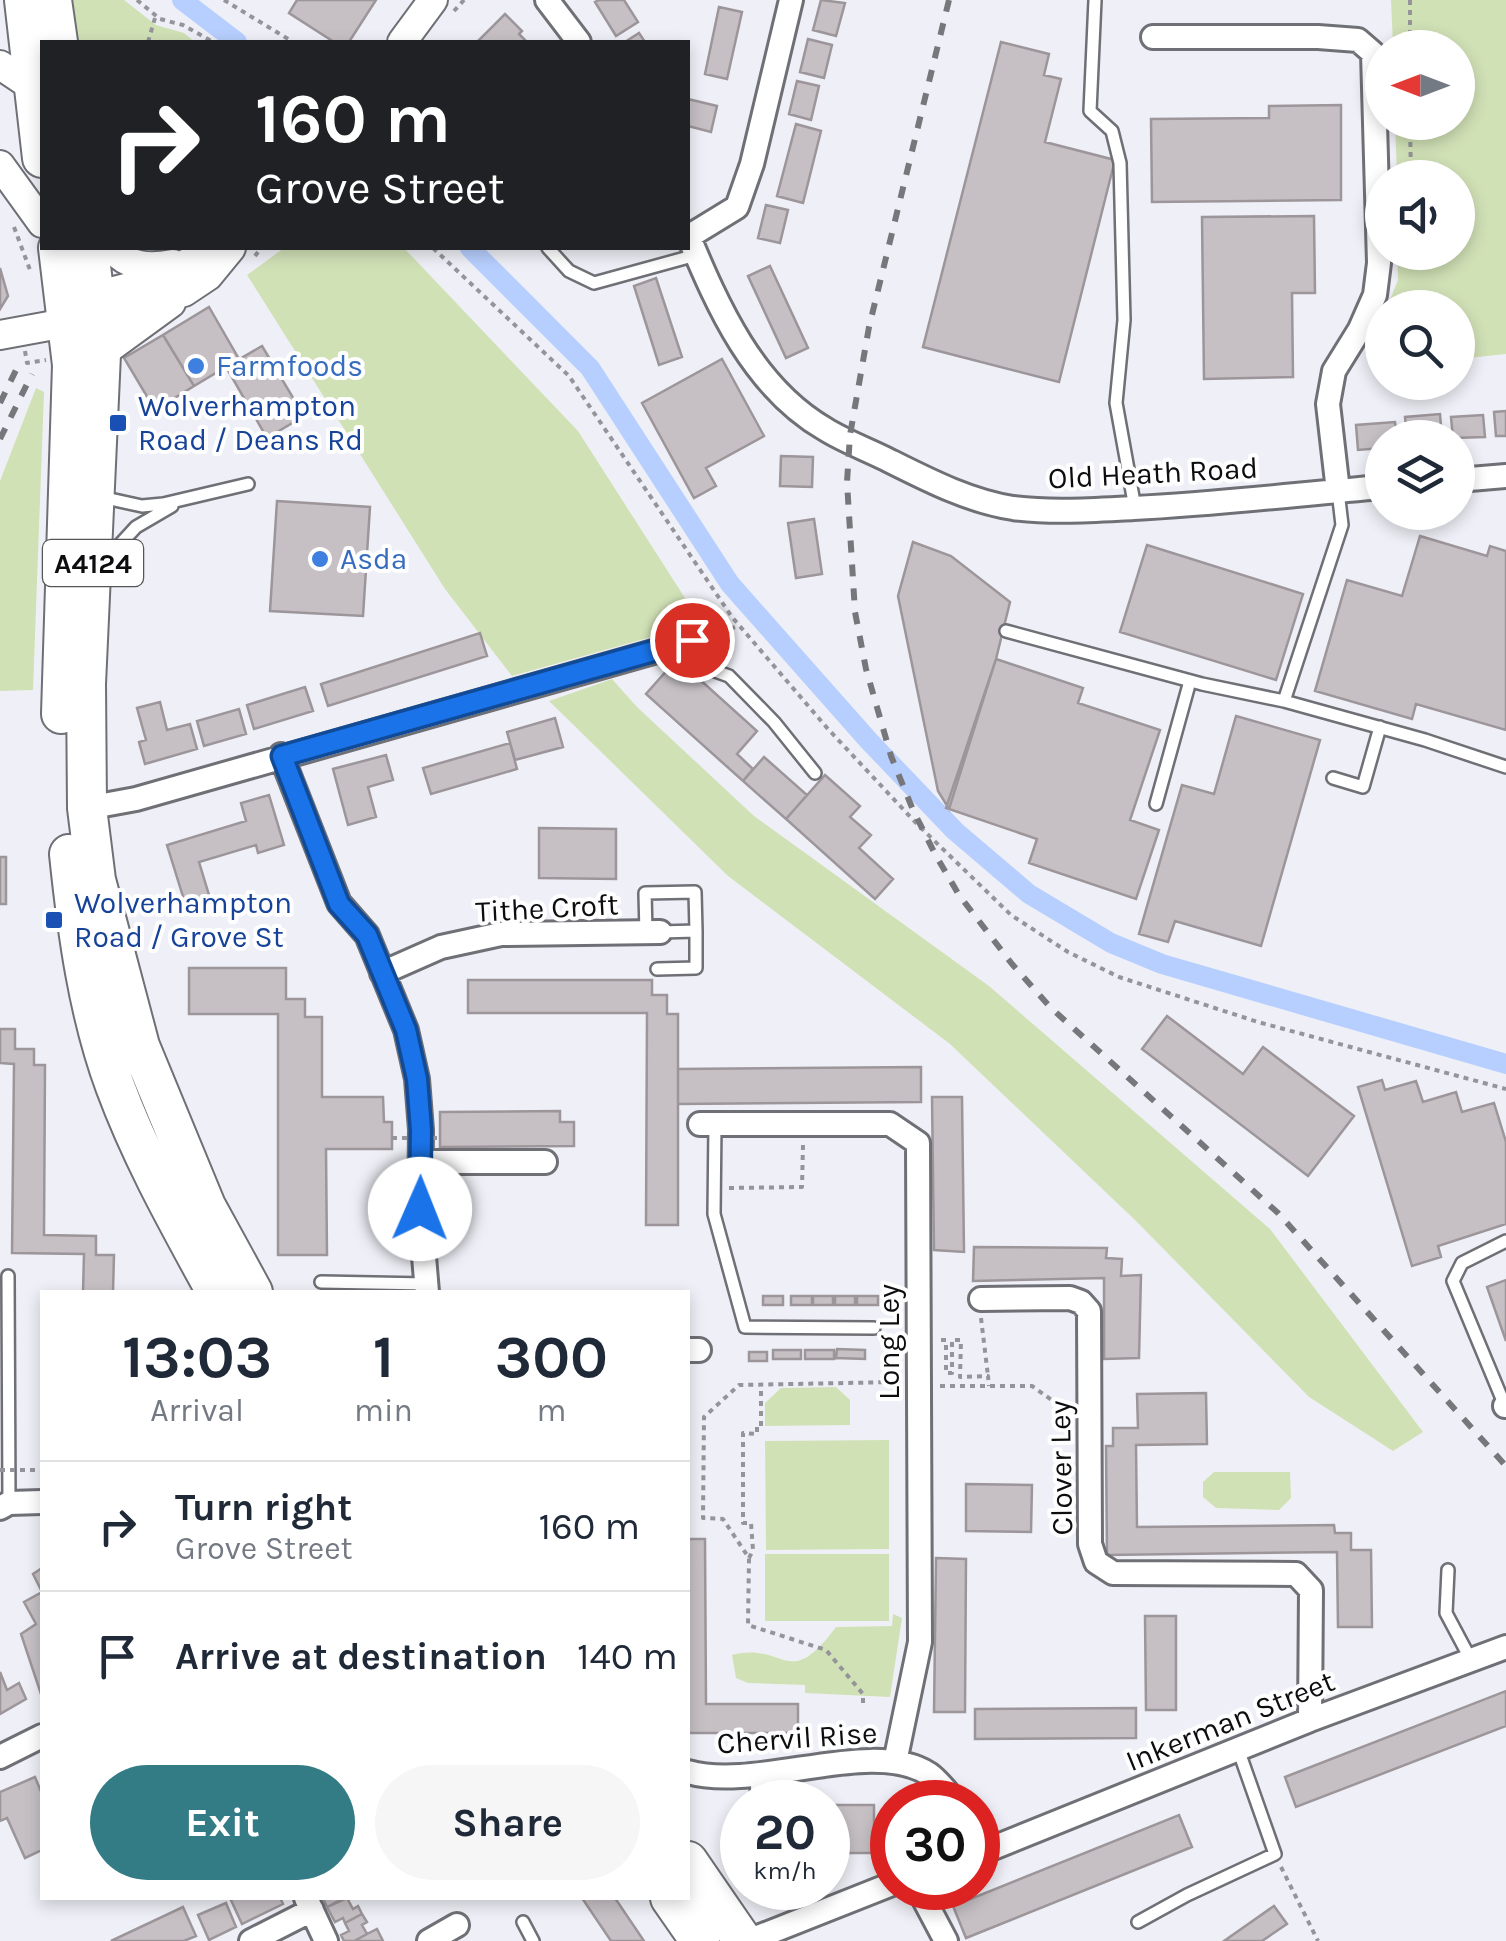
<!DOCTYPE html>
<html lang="en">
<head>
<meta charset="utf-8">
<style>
  :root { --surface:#fff; --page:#f6f6f7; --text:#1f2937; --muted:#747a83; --line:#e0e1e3; --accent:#347c85 }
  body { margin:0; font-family:Karla,sans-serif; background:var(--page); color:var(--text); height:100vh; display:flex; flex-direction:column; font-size:38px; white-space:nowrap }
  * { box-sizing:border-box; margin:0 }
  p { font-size:32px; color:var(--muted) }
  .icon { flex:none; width:55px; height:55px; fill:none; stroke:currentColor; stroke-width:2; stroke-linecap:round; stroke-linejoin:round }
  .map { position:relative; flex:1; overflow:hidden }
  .sheet { position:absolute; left:40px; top:1290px; width:650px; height:610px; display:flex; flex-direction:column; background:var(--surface); border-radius:0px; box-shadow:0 5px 15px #0003 }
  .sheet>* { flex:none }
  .top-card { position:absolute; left:40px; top:40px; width:650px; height:210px; border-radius:0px; box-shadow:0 5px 15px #0003; background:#202124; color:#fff; overflow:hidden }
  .needle { width:65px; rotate:270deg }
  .buttons { position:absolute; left:1365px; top:30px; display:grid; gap:20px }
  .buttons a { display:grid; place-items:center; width:110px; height:110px; border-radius:50%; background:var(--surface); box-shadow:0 5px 15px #0003; font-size:50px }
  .speed { position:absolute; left:720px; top:1780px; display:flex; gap:20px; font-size:50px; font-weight:700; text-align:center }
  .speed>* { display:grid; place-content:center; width:130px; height:130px; border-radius:50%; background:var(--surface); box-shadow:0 5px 15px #0003; line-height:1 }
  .speed small { font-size:25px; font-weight:400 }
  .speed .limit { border:15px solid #d22; background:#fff; color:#111 }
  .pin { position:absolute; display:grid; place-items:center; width:85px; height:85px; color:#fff; margin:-42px; border:5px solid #fff; border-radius:50%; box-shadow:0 2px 10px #0007 }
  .me { position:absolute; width:110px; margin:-55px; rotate:1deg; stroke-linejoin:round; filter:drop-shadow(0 0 8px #0008) }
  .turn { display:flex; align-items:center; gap:35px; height:210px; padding:0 50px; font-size:45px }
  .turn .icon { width:130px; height:130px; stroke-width:2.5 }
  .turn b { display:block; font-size:70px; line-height:85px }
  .eta { display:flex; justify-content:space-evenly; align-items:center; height:170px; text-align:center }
  .eta b { font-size:60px; font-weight:700; line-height:70px }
  .action { display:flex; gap:20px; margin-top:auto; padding:20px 50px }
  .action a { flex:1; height:115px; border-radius:60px; background:var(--accent); color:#fff; font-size:40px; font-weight:700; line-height:115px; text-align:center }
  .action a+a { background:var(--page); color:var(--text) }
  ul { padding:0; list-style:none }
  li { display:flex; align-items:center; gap:30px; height:130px; padding:0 50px; border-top:2px solid var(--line) }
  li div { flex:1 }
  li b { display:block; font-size:38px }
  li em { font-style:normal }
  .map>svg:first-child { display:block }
  .green { fill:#d1e1b6 }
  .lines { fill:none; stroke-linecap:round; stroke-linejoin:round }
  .canal { stroke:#b7cffe; stroke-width:20 }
  .building { fill:#c6c0c4; stroke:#9c9599; stroke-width:2.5 }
  .service-casing { stroke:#6f7076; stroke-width:16 }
  .minor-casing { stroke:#6f7076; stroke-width:28 }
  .tertiary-casing { stroke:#6f7076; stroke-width:32 }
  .primary-casing { stroke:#6f7076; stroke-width:42 }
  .path { stroke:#94949a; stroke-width:4; stroke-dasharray:5 5; stroke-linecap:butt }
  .service { stroke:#fff; stroke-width:11 }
  .minor { stroke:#fff; stroke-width:22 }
  .tertiary { stroke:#fff; stroke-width:28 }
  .primary { stroke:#fff; stroke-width:38 }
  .rail { stroke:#76767b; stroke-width:6; stroke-dasharray:12 12; stroke-linecap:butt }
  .path-bridge { stroke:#94949a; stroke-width:4; stroke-dasharray:5 5; stroke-linecap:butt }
  .route-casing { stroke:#114b97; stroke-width:25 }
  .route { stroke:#1a73e8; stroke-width:18 }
  .shop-dot { fill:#3f7fe0; stroke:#fefefe; stroke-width:4 }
  .transit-dot { fill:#1a4fb4; stroke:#fefefe; stroke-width:4 }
  .labels { text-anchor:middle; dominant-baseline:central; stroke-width:8; stroke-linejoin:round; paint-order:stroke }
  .shield { fill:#fefefe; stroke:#555557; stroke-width:2.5 }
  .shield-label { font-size:28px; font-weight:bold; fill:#0d0d10 }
  .shop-label { font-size:30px; fill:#366cbe; stroke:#fefefe; text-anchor:start }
  .transit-label { font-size:30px; fill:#164399; stroke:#fefefe; text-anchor:start }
  .street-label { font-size:30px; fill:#0d0d10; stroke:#fefefe }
</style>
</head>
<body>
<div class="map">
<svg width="1506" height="1941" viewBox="0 0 1506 1941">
  <rect width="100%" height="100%" fill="#eff0f7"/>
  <path class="green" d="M71 0H124L156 25 184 33 195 42H77Z
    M1391 0H1506V354L1458 359V308L1387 307 1398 280 1397 253 1458 252V178L1397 177 1395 123 1458 122V48L1393 47Z
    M284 248H404L578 431 701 623 512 676 445 589 247 275Z
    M36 388 44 392 33 690 0 691V481Z
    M612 679 637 707 754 816 989 986 1270 1229 1423 1432 1393 1451 1309 1397 1136 1221 950 1044 728 876 549 701Z
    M836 1387 850 1400V1425L765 1426V1403L781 1388Z
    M889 1440V1549L766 1550 765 1441Z
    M1214 1472H1290L1291 1498 1279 1510 1216 1508 1203 1497V1482Z
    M765 1554H889V1621H765Z
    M893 1614 902 1618 890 1697 805 1693V1685L748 1683 736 1678 732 1655C786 1641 787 1693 836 1627L892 1626Z"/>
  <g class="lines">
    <path class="canal" d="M182 0 237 42
      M470 248 590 368 730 584 869 741 955 831 1029 894 1111 943 1162 964 1506 1064"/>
  </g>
  <path class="building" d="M297 0H376L349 42H334L289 13Z
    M599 0H624L638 22 616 36 595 2Z
    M821 0 845 3 836 36 813 30Z
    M719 7 742 12 727 79 705 74Z
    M505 14 522 31 519 34 527 42H477Z
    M639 33 645 42H625Z
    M808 39 832 45 824 78 800 72Z
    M1001 42 1049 54 1044 75 1061 79 1045 142 1115 160 1059 382 923 347Z
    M797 81 819 86 811 120 789 114Z
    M688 99 717 106 711 132 688 126Z
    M1341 105V200L1152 202 1151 119 1269 118V106Z
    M796 124 821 131 803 203 777 196Z
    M766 205 788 210 780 243 758 238Z
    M1314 216 1315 293H1292L1293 377 1204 379 1202 217Z
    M770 266 808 348 786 358 748 276Z
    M0 268 8 296 0 309Z
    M656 278 682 357 659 365 634 286Z
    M209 307 239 359 194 386 163 335Z
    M163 335 194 386 155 410 124 358Z
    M262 346 304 416 267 438 226 367Z
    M722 359 764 436 706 468 716 486 694 498 642 403Z
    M1506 411V436H1496L1494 412Z
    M1440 414 1442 438H1407L1405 417Z
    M1483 415 1485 437 1453 438 1451 417Z
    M1395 422 1397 438H1382V448L1358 450 1356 425Z
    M781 456 813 457 812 487 780 486Z
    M277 501 370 507 363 616 270 611Z
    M814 519 822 574 796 578 788 523Z
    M1420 536 1487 556 1490 546 1506 551V730L1416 704 1412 719 1315 691 1347 580 1402 596Z
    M913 542 951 556 1010 602 996 659 949 809 938 791 898 596Z
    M1147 545 1303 594 1276 680 1120 632Z
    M480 633 487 656 328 706 321 684Z
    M677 659 757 731 737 754 753 769 743 781 646 694Z
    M996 659 1083 688 1078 703 1160 730 1130 820 1159 830 1136 899 1029 863 1037 839 946 808Z
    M305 687 313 711 254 729 247 705Z
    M160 702 167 730 190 724 197 749 145 764 139 742 146 740 137 708Z
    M239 709 246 734 204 746 197 721Z
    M1236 716 1320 740 1261 946 1175 921 1168 942 1139 934 1182 785 1214 794Z
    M555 718 563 747 515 760 507 732Z
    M510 743 517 769 431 794 423 768Z
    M386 755 393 780 368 787 376 817 348 825 333 769Z
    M764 757 807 795 786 819 743 781Z
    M825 775 860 806 850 817 871 835 859 848 893 879 875 899 786 819Z
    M269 795 284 845 258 853 256 845 199 862 209 895 185 903 167 845 246 821 241 803Z
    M539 828 616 829V879L539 878Z
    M0 857H6V904H0Z
    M189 968H286V999H305V1017H322V1097H383L384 1122H392V1149H326L327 1255H278V1014H189Z
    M468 980H652V995H667V1014H678V1225H646L647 1013H468Z
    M1167 1016 1243 1074 1263 1047 1354 1116 1308 1176 1142 1049Z
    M0 1029H15V1049H34V1065H45L44 1235 96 1236V1255H114L113 1292H83L84 1254 12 1253 14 1064 0 1063Z
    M921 1067V1102L678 1104V1069Z
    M1382 1080 1385 1090 1416 1081 1423 1102 1456 1092 1462 1112 1494 1103 1506 1142V1224L1438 1246 1441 1257 1412 1266 1358 1087Z
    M932 1097H962L964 1252 934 1250Z
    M560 1111V1122H574V1146L440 1147V1112Z
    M974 1247 1107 1248 1106 1258 1122 1259 1121 1276 1141 1275 1139 1358 1104 1359V1278L973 1281Z
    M1506 1280V1341L1487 1287Z
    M763 1296H783V1305H763Z
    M791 1296H812V1305H791Z
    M813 1296H833V1305H813Z
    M835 1296H855V1305H835Z
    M857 1296H878V1305H857Z
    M837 1349 865 1350V1359L836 1358Z
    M773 1350H801V1359H773Z
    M805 1350H834V1359H805Z
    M749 1352H767V1361H749Z
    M1206 1393 1207 1444 1136 1445 1137 1527 1334 1525 1335 1533H1351V1550H1371L1372 1627H1338L1337 1552 1107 1555 1106 1446H1113V1428H1138L1137 1394Z
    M966 1484 1032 1485 1031 1532 966 1531Z
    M688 1539H705L706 1704H798V1733H688Z
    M936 1558 966 1559 965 1712H934Z
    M42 1568V1697L21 1634 36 1624 24 1602 42 1592 33 1574Z
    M1145 1616H1176V1710H1146Z
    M0 1672 7 1690 19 1683 26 1699 0 1714Z
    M1506 1691V1726L1296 1807 1285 1777Z
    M1136 1708V1738L975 1739V1709Z
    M35 1777 42 1794V1850L25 1858 7 1818 0 1821V1792Z
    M828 1805H874V1853H828Z
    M1179 1815 1192 1847 966 1938 953 1906Z
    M230 1898H280L283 1904 242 1924Z
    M323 1898H344L327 1907Z
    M347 1898 353 1909 358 1906 362 1914 345 1923 343 1918 335 1922 327 1907Z
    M582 1898H615L644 1941H611Z
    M226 1903 236 1927 209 1940 198 1915Z
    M1274 1906 1287 1924 1262 1941H1224Z
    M183 1907 196 1936 184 1941H111Z
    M362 1914 367 1922 362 1925 367 1934 354 1941H344L341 1935 349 1931 345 1923Z
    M377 1929 383 1941H354L367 1934Z"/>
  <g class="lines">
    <defs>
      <path id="service" d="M1095 0 1090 111 1112 131 1120 163 1124 320 1116 403 1135 508
        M548 248 569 271 594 283 696 255
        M101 497 142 506 163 504 248 484
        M102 564 136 527 172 506
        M1006 631 1202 684 1284 701 1342 525 1338 491
        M676 645 704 667 729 676 774 722 815 773
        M1284 701 1425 740 1506 767
        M1333 778 1363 787 1380 727
        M1156 804 1190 681
        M646 933 645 893 695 892 696 931
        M657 969 696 968V931L660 932
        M715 1124 714 1214 745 1327 874 1328
        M8 1276 9 1503
        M321 1282 426 1284
        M1505 1406 1453 1281 1462 1263 1506 1241
        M1448 1570 1446 1613 1471 1660
        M756 1802 757 1777
        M523 1922 533 1941
        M1138 1922 1187 1895 1275 1854 1238 1749"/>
      <path id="minor" d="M547 0 579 42
        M1153 37H1318L1358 40 1373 53 1379 263 1375 295 1360 329 1334 371 1328 404 1338 491
        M688 235C718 307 753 387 825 429 844 441 866 449 886 459 926 479 968 501 1013 508 1053 513 1093 510 1134 508 1217 504 1299 494 1382 487
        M688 237 737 207 752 164 791 0
        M1458 480 1506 476
        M281 755 339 903 367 935 406 1030 417 1079 421 1130 420 1209 427 1292
        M87 808 136 799 692 641
        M382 973 441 947 501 934 660 932
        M700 1124H890L918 1143 920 1642 895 1762
        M420 1162H545
        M981 1299 1070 1298 1081 1302 1089 1311 1090 1544 1096 1562 1113 1573 1296 1574 1311 1590 1310 1720
        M688 1350H699
        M1505 1406H1506
        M0 1508 9 1503 42 1502
        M0 1757 42 1736
        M688 1772C757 1792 871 1737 929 1774 939 1781 948 1794 956 1802
        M978 1854 1310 1720 1506 1647
        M918 1888 946 1941
        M306 1898 326 1941
        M251 1941 312 1910
        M429 1941 457 1925
        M748 1941 892 1884"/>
      <path id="tertiary" d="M402 42 433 0
        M0 65 42 93
        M0 165 42 223
        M112 248C128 267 148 269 173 264
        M79 304 83 299 145 283 200 257
        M0 335 98 317 184 292 208 276 231 248
        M101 354 171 303"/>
      <path id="primary" d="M24 0 42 158
        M52 0 58 42
        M58 248 72 365 61 714
        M89 248 101 354 86 684 87 808 96 880 140 1046 206 1206 253 1292
        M69 854C77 931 88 1013 115 1086 142 1159 179 1224 216 1292
        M688 1861 743 1941
        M670 1898 700 1941"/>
    </defs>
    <use href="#service" class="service-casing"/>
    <use href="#minor" class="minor-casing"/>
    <use href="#tertiary" class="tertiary-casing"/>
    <use href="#primary" class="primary-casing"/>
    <path class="path" d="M137 0 160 19 183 25 213 42
      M224 0 293 42
      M1410 0V48
      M454 11 464 0
      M148 42 155 18
      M1410 122 1411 178
      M14 227 30 270
      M433 248 569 376 732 617 828 729 917 824 1011 915 1068 952 1119 977 1258 1022 1506 1089
      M255 256 261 248
      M25 351 27 363 46 360
      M711 634 739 626
      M729 1188 802 1187 803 1145
      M981 1318 988 1376
      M941 1340H946V1373H952V1340H961L960 1377 988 1376 989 1386
      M940 1386H1032L1067 1411
      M749 1558 753 1550 751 1523H743V1433L757 1434V1427H761V1386
      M863 1703V1694L826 1650 748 1625 749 1558 723 1519 703 1518 704 1417 739 1385 898 1382
      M1281 1867 1318 1941"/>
    <use href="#service" class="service"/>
    <use href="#minor" class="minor"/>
    <use href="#tertiary" class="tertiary"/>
    <use href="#primary" class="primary"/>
    <path class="rail" d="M949 0 869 327 850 435 847 482 855 612 866 669 891 756 913 810 935 854 959 895 1012 964 1050 1007 1278 1213 1506 1466
      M0 403 18 366
      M0 439 32 374"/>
    <path class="path-bridge" d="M392 1138H440
      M0 1470H42"/>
  </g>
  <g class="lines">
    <defs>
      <path id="route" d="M420 1209 421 1130 417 1079 406 1030 367 935 339 904 282 756 692 640"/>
    </defs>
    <use href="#route" class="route-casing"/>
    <use href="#route" class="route"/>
  </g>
  <g class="shop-dot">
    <circle cx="196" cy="366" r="10"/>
    <circle cx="320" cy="559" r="10"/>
  </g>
  <g class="transit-dot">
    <rect x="108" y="413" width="20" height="20" rx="5"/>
    <rect x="44" y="910" width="20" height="20" rx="5"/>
  </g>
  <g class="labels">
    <rect class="shield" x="43" y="540" width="100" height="46" rx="8"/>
    <g class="shield-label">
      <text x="93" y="563">A4124</text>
    </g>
    <g class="shop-label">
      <text x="216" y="366">Farmfoods</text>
      <text x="340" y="559">Asda</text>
    </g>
    <g class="transit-label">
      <text x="138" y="406">Wolverhampton<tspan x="138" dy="34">Road / Deans Rd</tspan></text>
      <text x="74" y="903">Wolverhampton<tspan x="74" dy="34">Road / Grove St</tspan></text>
    </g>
    <g class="street-label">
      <text transform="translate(1153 473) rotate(-3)">Old Heath Road</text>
      <text transform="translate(547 908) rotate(-3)">Tithe Croft</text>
      <text transform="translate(889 1342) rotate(-90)">Long Ley</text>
      <text transform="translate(1061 1468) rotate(-91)">Clover Ley</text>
      <text transform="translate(1230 1721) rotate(-22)">Inkerman Street</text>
      <text transform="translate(797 1738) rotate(-4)">Chervil Rise</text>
    </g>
  </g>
</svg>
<div class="buttons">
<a><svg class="needle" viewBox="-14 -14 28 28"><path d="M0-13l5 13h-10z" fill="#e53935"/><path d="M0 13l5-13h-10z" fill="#747a83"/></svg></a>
<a><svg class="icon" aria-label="sound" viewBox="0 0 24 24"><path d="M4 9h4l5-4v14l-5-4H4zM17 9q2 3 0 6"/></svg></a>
<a><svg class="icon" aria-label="search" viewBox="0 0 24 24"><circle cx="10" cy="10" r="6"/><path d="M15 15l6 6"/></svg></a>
<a><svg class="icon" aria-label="layers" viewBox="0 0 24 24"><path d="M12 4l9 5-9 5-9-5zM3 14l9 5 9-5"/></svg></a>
</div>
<div class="speed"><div>20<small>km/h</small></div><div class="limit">30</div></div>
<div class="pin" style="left:692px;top:640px;background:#d93025"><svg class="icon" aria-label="arrive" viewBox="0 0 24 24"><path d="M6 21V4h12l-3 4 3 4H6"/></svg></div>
<svg class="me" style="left:420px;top:1209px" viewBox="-20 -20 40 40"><circle r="19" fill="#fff"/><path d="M0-13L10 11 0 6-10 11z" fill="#1a73e8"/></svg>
<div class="top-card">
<div class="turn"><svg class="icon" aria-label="right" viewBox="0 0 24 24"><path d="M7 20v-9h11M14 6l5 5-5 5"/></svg><div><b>160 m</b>Grove Street</div></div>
</div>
<section class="sheet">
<div class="eta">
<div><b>13:03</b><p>Arrival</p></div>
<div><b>1</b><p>min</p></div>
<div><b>300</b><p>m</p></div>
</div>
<ul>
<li><svg class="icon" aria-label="right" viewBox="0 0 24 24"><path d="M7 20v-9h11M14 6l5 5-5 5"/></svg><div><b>Turn right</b><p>Grove Street</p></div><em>160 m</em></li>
<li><svg class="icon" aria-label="arrive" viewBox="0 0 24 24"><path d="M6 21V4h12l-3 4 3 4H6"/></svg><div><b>Arrive at destination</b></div><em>140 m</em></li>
</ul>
<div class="action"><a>Exit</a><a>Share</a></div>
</section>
</div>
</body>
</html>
